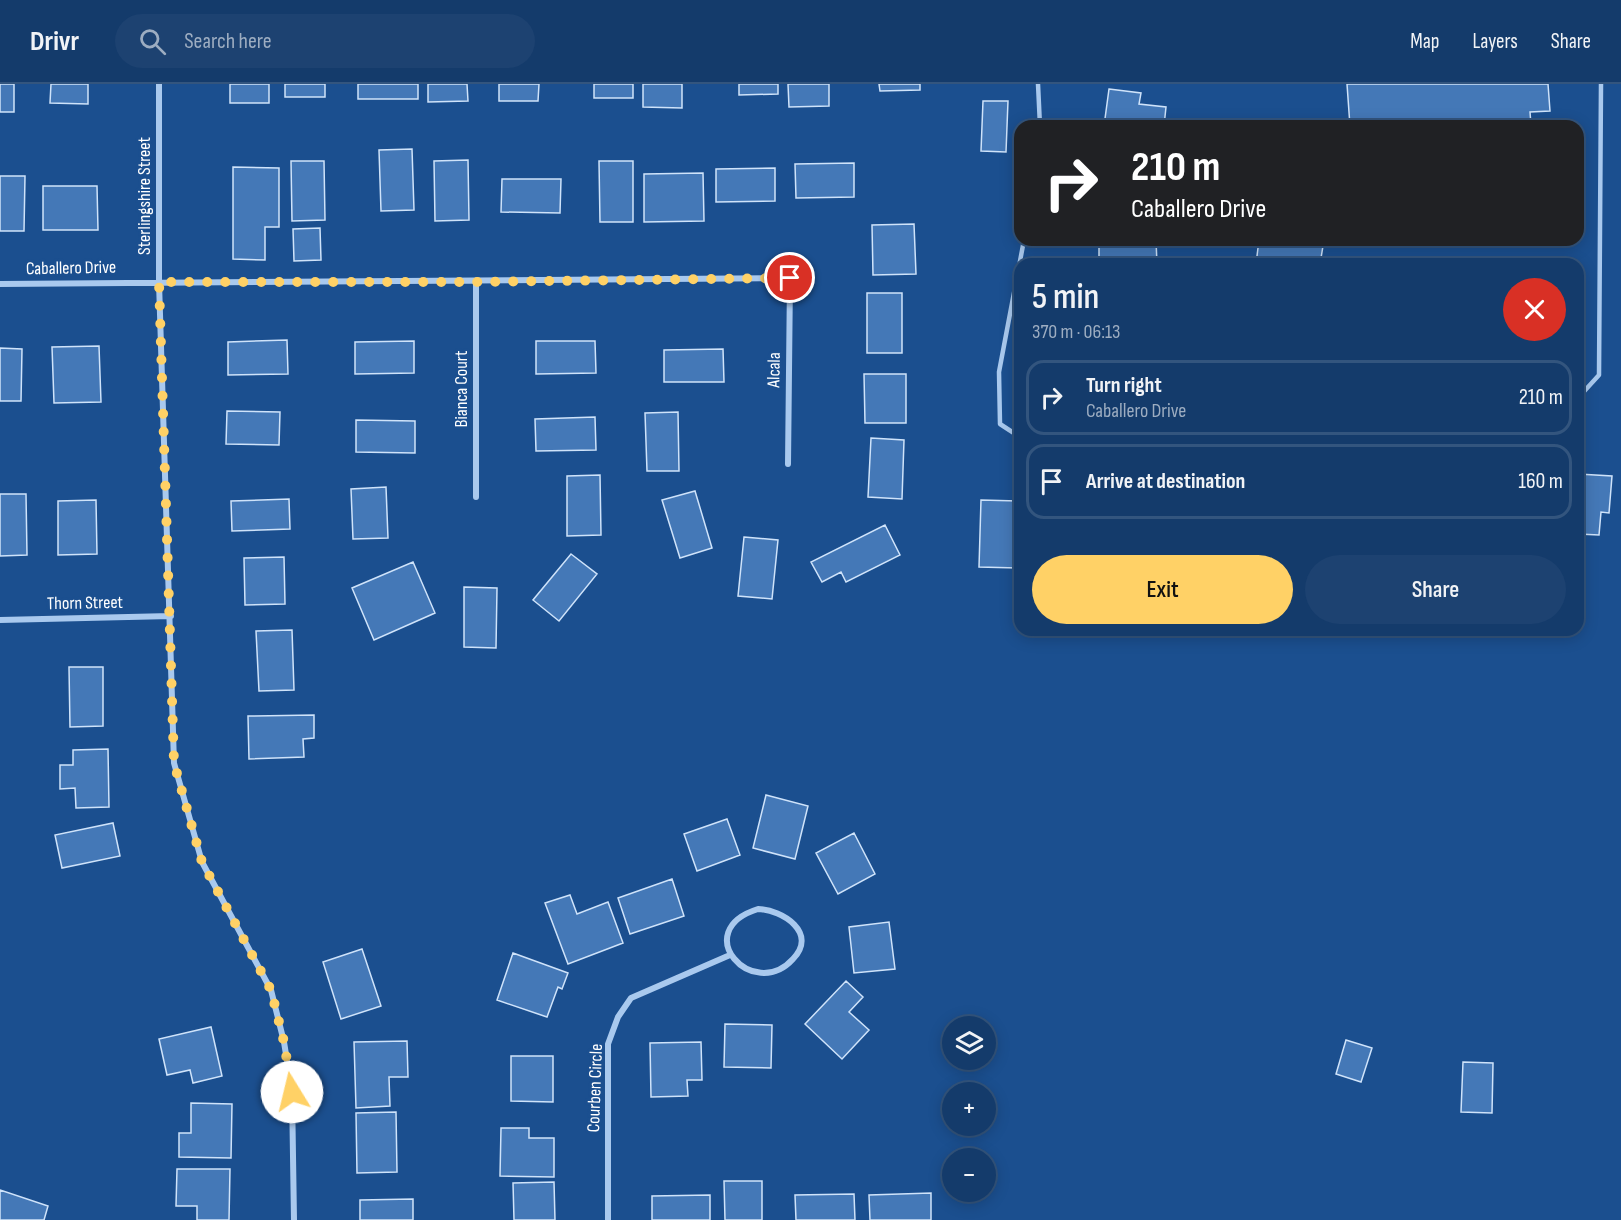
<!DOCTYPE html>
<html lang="en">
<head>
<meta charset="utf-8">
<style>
  :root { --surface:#143b6b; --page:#1d4271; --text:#f1f3f6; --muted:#9dadc1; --line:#33557e; --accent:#ffd166 }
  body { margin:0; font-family:"Sofia Sans Condensed",sans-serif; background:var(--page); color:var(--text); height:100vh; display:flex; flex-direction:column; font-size:22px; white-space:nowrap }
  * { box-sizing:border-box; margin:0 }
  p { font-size:20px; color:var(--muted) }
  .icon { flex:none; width:33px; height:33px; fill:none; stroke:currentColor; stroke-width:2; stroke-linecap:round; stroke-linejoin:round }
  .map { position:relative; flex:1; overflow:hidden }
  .details { position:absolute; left:1014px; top:174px; width:570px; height:378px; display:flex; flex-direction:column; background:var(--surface); border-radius:18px; box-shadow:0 3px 15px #0003,0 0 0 2px var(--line) }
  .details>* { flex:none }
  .hud { position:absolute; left:1014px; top:36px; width:570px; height:126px; border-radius:18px; box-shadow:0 3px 15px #0003,0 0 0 2px var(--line); background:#202124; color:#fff; overflow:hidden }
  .fabs { position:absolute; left:942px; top:932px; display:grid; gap:12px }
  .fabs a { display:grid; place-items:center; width:54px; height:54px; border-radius:50%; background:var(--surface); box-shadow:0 3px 15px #0003,0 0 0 2px var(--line); font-size:30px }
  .pin { position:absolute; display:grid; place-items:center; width:51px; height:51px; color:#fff; margin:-26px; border:3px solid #fff; border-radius:50%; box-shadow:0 2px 6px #0007 }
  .me { position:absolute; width:66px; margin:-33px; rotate:351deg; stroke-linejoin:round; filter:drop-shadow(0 0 4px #0008) }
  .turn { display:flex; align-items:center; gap:21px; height:126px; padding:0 18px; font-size:27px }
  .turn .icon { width:78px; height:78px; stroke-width:2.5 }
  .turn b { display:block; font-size:42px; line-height:51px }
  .round { display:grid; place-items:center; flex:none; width:63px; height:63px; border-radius:32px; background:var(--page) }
  .overview { display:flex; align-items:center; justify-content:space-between; height:102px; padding:0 18px }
  h1 { font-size:36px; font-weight:600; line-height:45px }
  .primary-button { display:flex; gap:12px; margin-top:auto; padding:12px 18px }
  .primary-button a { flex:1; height:69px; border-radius:36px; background:var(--accent); color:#111; font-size:24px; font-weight:600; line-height:69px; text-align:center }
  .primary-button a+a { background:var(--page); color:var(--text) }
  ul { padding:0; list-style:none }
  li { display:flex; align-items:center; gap:18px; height:75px; margin:0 12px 9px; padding:0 6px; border:3px solid var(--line); border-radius:18px }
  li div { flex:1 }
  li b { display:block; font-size:22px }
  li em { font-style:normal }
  header { display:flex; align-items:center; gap:36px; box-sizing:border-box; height:84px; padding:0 30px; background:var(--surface); border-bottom:2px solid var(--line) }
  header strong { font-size:28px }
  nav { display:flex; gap:33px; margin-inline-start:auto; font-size:21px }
  .search { width:420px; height:54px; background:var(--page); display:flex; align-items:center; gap:15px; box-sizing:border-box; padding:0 21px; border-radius:33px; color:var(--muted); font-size:22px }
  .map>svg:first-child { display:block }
  .building { fill:#4478b7; stroke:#cfe3fa; stroke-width:1.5 }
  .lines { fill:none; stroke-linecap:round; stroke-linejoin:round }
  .lane { stroke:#a9c9ee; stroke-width:4.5 }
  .street { stroke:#a9c9ee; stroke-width:6 }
  .route { stroke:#ffd166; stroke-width:10; stroke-dasharray:0 18 }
  .labels { text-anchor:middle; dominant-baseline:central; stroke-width:6; stroke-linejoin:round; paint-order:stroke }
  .street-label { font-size:18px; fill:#fff; stroke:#1b4f8f }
</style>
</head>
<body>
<header>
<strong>Drivr</strong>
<div class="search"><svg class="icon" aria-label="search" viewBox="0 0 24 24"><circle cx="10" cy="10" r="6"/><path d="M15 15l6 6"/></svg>Search here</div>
<nav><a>Map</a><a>Layers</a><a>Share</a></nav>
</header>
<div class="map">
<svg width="1621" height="1136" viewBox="0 0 1621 1136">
  <rect width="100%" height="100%" fill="#1b4f8f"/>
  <path class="building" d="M0 0H14V28H0Z
    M51 0H88V20L50 19Z
    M230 0H269V19H230Z
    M285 0H325V13H285Z
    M358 0H418V15H358Z
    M428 0H467L468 17 428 18Z
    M499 0H539L538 17H499Z
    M594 0H633V14H594Z
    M643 0H682V24L643 23Z
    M739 0H778V10L739 11Z
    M788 0H829V22L789 23Z
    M879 0H920V6L880 7Z
    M1347 0H1548L1550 27 1530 28 1531 41 1350 42Z
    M1109 5 1141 9 1139 20 1166 23 1164 42H1104Z
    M983 17H1008L1006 68 981 67Z
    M412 65 414 126 381 127 379 66Z
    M468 76 469 136 435 137 434 77Z
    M291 77H324L325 136 292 137Z
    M599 77H633V138H600Z
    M854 79V113L796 114 795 80Z
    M233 83 279 84V143H265V176L233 175Z
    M775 84V117L716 118V85Z
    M703 89 704 137 644 138V90Z
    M0 92H25L24 147H0Z
    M502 95H561L560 129 501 128Z
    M43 102H97L98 146H43Z
    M914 140 916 190 873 191 872 141Z
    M320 144 321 176 294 177 293 145Z
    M1099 156H1156L1157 180H1099Z
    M1259 156 1323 162 1320 180H1256Z
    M867 209H902V269H867Z
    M287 256 288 290 228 291V258Z
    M414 257V289L355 290V258Z
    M536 257H595L596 289 536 290Z
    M99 262 101 318 54 319 52 263Z
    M0 264 22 265 21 317H0Z
    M723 265 724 298H664V266Z
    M864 290H906V339H865Z
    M227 327 280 328 279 361 226 360Z
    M678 328 679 387H647L645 329Z
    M595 333 596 366 536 367 535 335Z
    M356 336 415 337V369L356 368Z
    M871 354 904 356 902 415 868 413Z
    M1578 390 1612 392 1609 429 1601 428 1599 451 1578 450Z
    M600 391 601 451 567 452V392Z
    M386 403 388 454 353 455 351 405Z
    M695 407 712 464 680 474 662 416Z
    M0 410H26L27 471 0 472Z
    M289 415 290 445 232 447 231 417Z
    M96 416 97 470 58 471V417Z
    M981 416 1020 417V484L979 483Z
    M885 441 900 471 846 498 841 488 822 498 811 478Z
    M744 453 778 456 772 515 738 512Z
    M571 470 597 490 559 537 533 516Z
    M284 473 285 520 245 521 244 474Z
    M413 478 435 529 374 556 352 504Z
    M464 503 497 504 496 564 464 563Z
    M292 546 294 606 259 607 256 547Z
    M69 583H103V642L70 643Z
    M314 631V654L303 655 304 673 249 675 248 632Z
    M108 665 109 723 76 724 75 704 60 705V681H73V666Z
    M766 711 808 722 795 775 753 764Z
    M727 735 740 771 697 787 684 750Z
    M113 739 120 772 62 784 55 751Z
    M854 749 875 790 838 810 816 769Z
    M672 795 684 832 630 850 618 814Z
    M570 811 577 830 608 818 623 859 568 880 545 819Z
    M889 838 895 885 854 889 849 843Z
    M362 865 381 922 341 935 323 878Z
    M513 869 568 889 562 905 558 903 547 933 497 916Z
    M846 897 863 913 849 928 869 946 842 975 805 940Z
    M725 940 772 941 771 984 724 983Z
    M211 943 222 992 193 999 190 986 167 991 159 955Z
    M1346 956 1372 964 1361 998 1336 990Z
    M407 957 408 993H389L390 1022 356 1024 354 958Z
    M701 958 702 996H687L688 1012 651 1013 650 959Z
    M511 972H553V1018L511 1017Z
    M1463 978 1493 979 1492 1029 1461 1028Z
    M191 1019 232 1020 231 1074 179 1073V1049H191Z
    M396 1028 397 1088 357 1089 356 1029Z
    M501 1044H529V1054H554V1093L500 1092Z
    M177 1085H230L229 1136H197V1122H176Z
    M724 1097H762V1136H725Z
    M554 1098 555 1136H514L513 1099Z
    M0 1106 48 1122 44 1136H0Z
    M931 1109V1136H870L869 1111Z
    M854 1110 855 1136H796L795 1111Z
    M710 1111V1136H652V1112Z
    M413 1115V1136H360V1116Z"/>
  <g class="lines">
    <path class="lane" d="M1038 0 1040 42
      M1578 314 1599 291 1601 0
      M1020 353 1000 340 999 288 1024 156"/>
    <path class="street" d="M159 0V198L174 679 202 778 271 906 284 958 292 1008 294 1136
      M0 200 790 194 788 380
      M476 413V198
      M0 536 171 532
      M758 825C783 826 818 849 793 875 753 919 688 847 758 825Z
      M608 1136V960L618 933 631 914 730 871"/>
  </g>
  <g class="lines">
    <path class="route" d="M292 1008 284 958 271 906 202 778 174 679 159 198H477L790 194"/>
  </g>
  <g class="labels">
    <g class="street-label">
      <text transform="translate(144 112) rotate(-90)">Sterlingshire Street</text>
      <text transform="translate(71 184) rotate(-1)">Caballero Drive</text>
      <text transform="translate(774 286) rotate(-89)">Alcala</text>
      <text transform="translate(461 305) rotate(-90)">Bianca Court</text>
      <text transform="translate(85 519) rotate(-1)">Thorn Street</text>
      <text transform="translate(595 1004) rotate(-88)">Courben Circle</text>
    </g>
  </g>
</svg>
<div class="fabs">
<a><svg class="icon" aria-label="layers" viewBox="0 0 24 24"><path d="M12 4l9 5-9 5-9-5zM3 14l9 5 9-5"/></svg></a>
<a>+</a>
<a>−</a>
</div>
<div class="pin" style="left:790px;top:194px;background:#d93025"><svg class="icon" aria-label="arrive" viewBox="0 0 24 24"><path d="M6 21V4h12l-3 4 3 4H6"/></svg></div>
<svg class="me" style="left:292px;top:1008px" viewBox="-20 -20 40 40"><circle r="19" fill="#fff"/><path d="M0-13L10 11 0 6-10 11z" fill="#ffd166"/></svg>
<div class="hud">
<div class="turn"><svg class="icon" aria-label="right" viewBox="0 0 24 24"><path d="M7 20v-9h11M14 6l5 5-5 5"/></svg><div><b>210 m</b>Caballero Drive</div></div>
</div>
<section class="details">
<div class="overview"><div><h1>5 min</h1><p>370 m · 06:13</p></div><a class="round" style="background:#d93025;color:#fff"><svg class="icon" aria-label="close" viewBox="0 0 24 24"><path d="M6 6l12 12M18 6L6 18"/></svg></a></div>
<ul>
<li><svg class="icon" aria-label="right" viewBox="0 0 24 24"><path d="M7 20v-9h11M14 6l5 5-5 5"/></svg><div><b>Turn right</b><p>Caballero Drive</p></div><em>210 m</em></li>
<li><svg class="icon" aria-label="arrive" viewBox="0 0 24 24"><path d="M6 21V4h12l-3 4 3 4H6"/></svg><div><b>Arrive at destination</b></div><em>160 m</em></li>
</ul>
<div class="primary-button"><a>Exit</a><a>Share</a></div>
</section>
</div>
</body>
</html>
